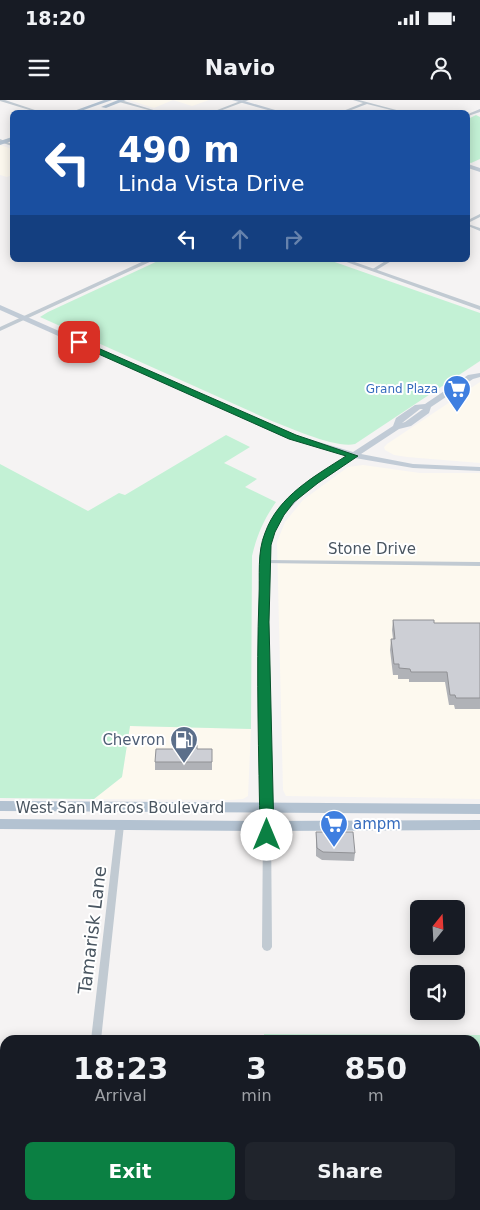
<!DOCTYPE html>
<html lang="en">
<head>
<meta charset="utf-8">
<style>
  :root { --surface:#171b24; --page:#20242c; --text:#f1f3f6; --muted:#9ea1a6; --accent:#0b8043 }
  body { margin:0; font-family:"DejaVu Sans",sans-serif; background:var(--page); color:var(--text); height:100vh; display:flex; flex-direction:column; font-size:19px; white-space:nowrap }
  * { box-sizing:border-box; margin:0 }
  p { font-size:16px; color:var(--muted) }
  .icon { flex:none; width:28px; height:28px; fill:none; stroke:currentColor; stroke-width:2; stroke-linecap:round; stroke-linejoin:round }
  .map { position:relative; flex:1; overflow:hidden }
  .drawer { position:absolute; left:0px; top:935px; width:480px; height:175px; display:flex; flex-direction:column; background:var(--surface); border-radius:15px 15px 0 0; box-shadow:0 2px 12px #0003 }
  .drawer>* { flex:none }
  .guide { position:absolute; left:10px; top:10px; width:460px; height:152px; border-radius:8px; box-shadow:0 2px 12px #0003; background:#1a4fa0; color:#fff; overflow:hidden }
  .needle { width:32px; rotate:18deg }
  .controls { position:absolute; left:410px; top:800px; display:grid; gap:10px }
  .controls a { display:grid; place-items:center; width:55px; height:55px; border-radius:8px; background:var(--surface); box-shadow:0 2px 12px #0003; font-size:25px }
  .pin { position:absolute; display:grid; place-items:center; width:42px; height:42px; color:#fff; margin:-21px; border-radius:10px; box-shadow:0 2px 8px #0006 }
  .me { position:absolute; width:55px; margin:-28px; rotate:0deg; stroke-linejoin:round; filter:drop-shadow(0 0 4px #0008) }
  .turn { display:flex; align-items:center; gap:18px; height:105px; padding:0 25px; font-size:22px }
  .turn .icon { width:65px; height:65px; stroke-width:2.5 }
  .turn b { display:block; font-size:35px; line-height:42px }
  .lanes { display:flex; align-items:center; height:48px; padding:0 25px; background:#0003; justify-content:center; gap:25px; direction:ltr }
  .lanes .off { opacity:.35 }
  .eta { display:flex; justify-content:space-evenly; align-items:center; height:85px; text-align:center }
  .eta b { font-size:30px; font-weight:700; line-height:35px }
  .button { display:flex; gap:10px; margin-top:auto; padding:10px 25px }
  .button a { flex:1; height:58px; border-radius:8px; background:var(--accent); color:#fff; font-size:20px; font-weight:700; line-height:58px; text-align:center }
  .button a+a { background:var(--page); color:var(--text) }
  .status { display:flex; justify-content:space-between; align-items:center; height:35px; padding:0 25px; background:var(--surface); direction:ltr }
  .status svg { height:14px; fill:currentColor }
  header { display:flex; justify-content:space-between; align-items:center; height:65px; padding:0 25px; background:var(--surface); font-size:22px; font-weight:700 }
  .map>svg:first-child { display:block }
  .commercial { fill:#fdf9ef }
  .green { fill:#c3f1d5 }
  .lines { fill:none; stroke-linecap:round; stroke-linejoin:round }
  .minor { fill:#c1cad2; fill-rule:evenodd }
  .tertiary { fill:#c1cad2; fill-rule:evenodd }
  .secondary { fill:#c1cbd6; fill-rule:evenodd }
  .primary { fill:#b3c2d1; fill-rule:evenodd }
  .wall { fill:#b0b2b7 }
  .building { fill:#cdcfd5; stroke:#909195 }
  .route { fill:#0b8043; stroke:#07532c }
  .labels { text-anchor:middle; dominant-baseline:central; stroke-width:4; stroke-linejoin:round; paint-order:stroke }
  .far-shop-label { font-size:12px; fill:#366cbe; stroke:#fff; text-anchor:end }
  .street-label { font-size:15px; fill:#4a5661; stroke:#fff }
  .service-label { font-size:15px; fill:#4e5e75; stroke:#fff; text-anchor:end }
  .shop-label { font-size:15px; fill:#366cbe; stroke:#fff; text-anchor:start }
  .near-street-label { font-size:18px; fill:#4a5661; stroke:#fff }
</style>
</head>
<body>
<div class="status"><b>18:20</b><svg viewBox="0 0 49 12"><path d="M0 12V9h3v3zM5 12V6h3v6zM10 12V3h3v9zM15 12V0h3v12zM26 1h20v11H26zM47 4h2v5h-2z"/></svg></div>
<header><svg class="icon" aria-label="menu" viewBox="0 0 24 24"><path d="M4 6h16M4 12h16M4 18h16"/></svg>Navio<svg class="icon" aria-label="person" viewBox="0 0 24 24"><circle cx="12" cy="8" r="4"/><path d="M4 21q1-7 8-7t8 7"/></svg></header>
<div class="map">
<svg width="480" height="1110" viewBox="0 0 480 1110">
  <rect width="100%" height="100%" fill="#f5f3f3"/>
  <path class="commercial" d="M129 0H209L192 6 173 0 154 8Z
    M0 45 12 49V75L7 77 0 75Z
    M480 282V363L407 357 394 355 385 350 384 347 387 344Z
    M363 365 420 373H480V699L286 696 283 690 277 442 285 422 303 400 348 367Z
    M130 626 251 629 248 696 243 699 230 700 94 699 122 677Z"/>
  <path class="green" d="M476 15 480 17V59L471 63 468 62V19Z
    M160 160H329L480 213V261L355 344C337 349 290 328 272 321L40 217 48 212Z
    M226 335 250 347 224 363 257 379 245 387 276 402C264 419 257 435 252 456L251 629 130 626 122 677 94 699 0 698V364L88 411 119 393 125 395Z
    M264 934 480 935V1029H475V940H264Z
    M475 1045H480V1110H69L70 1105H475Z"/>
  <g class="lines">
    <path class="minor" d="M119 0H121L160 12H156L119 2Z
      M353 0H359L404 12H399L367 4 346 12H342L343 11 363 3Z
      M480 114V117L468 123V120Z
      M468 124 480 128V131L468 126Z
      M387 160H393L375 171 371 170Z
      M265 460 480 462V466L263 463 262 462 263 461Z
      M120 722 123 723 124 725 101 940H91L116 725 117 723Z
      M267 723 270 724 271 726 272 847 270 850 267 851 264 850 262 847 263 726 264 724Z"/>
    <path class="tertiary" d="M0 0H5L41 12H36L0 1Z
      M243 0H249L217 12H212Z
      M480 9V12L468 16V14Z
      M0 39 12 44V46L0 42Z
      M146 160H154L0 231V227Z
      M341 160H349L480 206V210Z"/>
    <path class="secondary" d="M232 0H241L282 12H275Z
      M468 64 480 68V72L468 68Z
      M0 205 295 335 353 352 393 326 396 318 415 305 425 304 468 275 480 273V277L473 279 431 307 429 313 411 326 399 329 361 354 413 364 480 367V371L413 368 355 358 305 392 284 415 272 438 270 462 269 522 273 726 271 729 267 730 263 729 261 726 259 522 260 462 264 438 277 412 299 388 348 356 289 339 0 210ZM420 309H423L405 322 402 323Z"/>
    <path class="primary" d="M104 0H112L78 12H71Z
      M118 0H126L106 8 101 7Z
      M12 37V41L0 45V41Z
      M0 701 480 704V714L0 711Z
      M0 719 267 721 480 720V730L267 731 0 729Z"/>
  </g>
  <path class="wall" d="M393 520 434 523H480V609H455L454 605H449L445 582H409V579H398V575H393L390 550 391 539H393L392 530Z
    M197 649H212V670H155V662Z
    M316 732 355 753 354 761 322 760 316 756Z"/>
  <path class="building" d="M393 520H434V523H480V598H456L455 595H450L447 572H411L410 569 399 568V564H394L391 539H395Z
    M185 645H197V649H212V662H155L156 649H185Z
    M316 732H353L355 753 323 752 317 748Z"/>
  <path class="route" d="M76 241H82L296 335 358 356 318 383 294 402 284 415 275 432 271 445 269 522 274 735 272 739H262L260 735C259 656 256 576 259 497 260 476 257 452 265 433 278 396 315 376 346 356L289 339 76 244Z"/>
  <defs>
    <symbol id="supermarket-pin" viewBox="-11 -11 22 30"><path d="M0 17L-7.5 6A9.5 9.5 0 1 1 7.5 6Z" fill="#3f7fe0" stroke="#fff"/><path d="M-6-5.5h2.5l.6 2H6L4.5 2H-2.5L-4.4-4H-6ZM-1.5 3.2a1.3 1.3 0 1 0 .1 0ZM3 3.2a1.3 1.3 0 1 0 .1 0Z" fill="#fff"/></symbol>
    <symbol id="fuel-pin" viewBox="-11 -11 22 30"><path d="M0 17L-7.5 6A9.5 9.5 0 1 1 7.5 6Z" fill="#5c6f8a" stroke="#fff"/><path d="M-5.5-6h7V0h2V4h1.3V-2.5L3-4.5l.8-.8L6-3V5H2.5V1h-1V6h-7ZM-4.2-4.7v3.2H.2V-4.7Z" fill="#fff"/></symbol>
  </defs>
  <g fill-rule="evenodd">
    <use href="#supermarket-pin" x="441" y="273" width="32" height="43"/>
    <use href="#fuel-pin" x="168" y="624" width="32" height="43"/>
    <use href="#supermarket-pin" x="318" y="708" width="32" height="43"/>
  </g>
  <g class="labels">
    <g class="far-shop-label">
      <text x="438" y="289">Grand Plaza</text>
    </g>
    <g class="street-label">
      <text x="372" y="449">Stone Drive</text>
      <text x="120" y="708">West San Marcos Boulevard</text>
    </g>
    <g class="service-label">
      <text x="165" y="640">Chevron</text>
    </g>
    <g class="shop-label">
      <text x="353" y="724">ampm</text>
    </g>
    <g class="near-street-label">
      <text transform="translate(92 830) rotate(-83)">Tamarisk Lane</text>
    </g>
  </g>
</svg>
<div class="controls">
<a><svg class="needle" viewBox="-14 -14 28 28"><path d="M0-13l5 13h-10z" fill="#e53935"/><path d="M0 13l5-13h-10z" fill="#9ea1a6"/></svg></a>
<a><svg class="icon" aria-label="sound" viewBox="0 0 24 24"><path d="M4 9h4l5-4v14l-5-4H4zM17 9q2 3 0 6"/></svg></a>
</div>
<div class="pin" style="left:79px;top:242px;background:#d93025"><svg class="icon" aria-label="arrive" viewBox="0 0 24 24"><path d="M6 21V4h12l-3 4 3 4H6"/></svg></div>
<svg class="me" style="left:267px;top:735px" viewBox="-20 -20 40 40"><circle r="19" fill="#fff"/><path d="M0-13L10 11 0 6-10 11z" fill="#0b8043"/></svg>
<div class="guide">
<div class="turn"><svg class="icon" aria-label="left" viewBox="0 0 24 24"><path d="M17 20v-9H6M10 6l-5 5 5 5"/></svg><div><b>490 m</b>Linda Vista Drive</div></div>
<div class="lanes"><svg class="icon" aria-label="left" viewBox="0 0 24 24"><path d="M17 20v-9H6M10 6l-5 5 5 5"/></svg><svg class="icon off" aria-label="ahead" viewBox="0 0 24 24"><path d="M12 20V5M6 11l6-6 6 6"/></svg><svg class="icon off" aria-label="right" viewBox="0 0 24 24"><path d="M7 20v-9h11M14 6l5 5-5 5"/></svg></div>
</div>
<section class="drawer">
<div class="eta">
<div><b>18:23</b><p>Arrival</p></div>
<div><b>3</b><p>min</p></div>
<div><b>850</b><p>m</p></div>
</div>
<div class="button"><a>Exit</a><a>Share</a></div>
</section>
</div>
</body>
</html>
